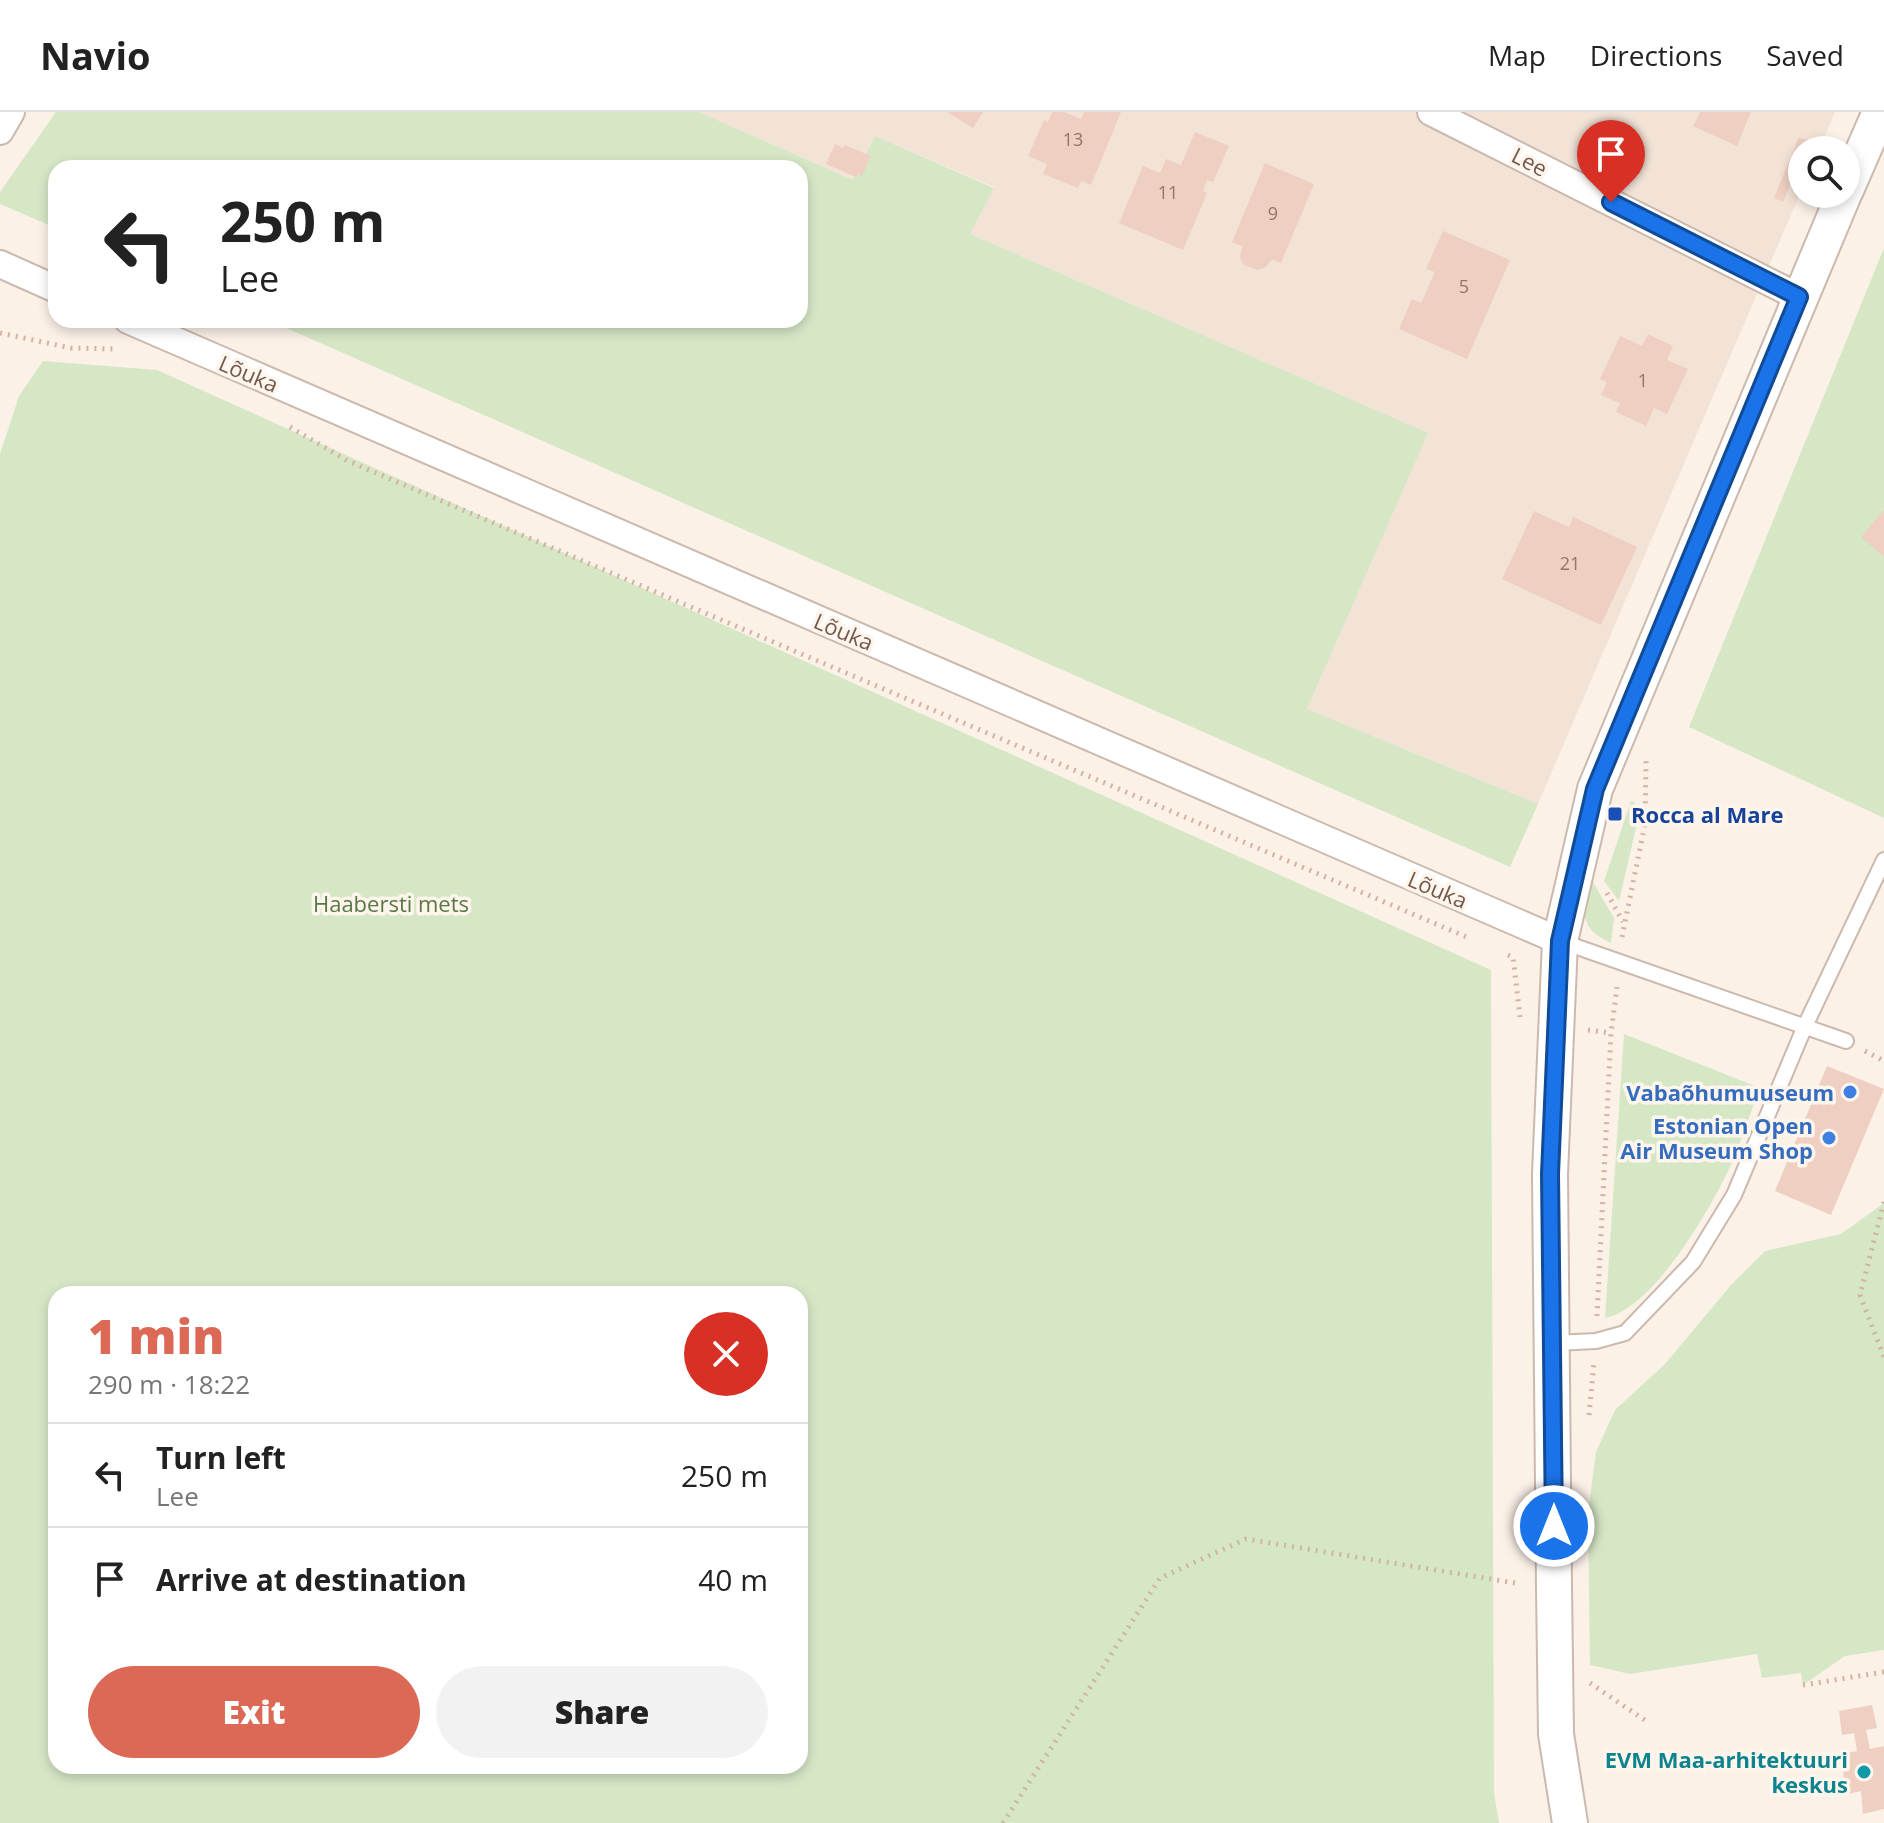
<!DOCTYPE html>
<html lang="en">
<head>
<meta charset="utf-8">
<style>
  :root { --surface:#fff; --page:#f2f2f2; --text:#222; --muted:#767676; --line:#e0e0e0; --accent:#db6956 }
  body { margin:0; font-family:"Open Sans",sans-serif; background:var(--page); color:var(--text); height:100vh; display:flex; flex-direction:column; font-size:30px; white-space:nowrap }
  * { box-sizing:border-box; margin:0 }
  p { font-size:26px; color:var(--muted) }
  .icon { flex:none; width:44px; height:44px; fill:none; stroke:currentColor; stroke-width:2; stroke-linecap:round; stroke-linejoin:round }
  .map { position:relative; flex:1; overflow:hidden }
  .side { position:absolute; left:48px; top:1174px; width:760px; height:488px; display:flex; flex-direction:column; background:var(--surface); border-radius:24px; box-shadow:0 4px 12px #0003 }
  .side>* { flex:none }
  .hud { position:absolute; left:48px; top:48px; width:760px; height:168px; border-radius:24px; box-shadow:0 4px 12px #0003; background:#fff; color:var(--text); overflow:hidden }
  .controls { position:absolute; left:1788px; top:24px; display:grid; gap:16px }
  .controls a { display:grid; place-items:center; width:72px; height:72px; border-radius:50%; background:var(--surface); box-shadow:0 4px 12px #0003; font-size:40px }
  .pin { position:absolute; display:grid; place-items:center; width:68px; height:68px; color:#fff; margin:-82px -34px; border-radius:50% 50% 50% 0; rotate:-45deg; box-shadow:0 0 8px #0007 }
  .pin .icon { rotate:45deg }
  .me { position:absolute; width:88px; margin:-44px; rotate:0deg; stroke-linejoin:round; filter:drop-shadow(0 0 6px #0008) }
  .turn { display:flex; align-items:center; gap:28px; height:168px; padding:0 40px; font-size:36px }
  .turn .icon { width:104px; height:104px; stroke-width:2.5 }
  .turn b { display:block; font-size:56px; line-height:68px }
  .round { display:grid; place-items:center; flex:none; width:84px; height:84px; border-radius:42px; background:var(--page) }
  .head { display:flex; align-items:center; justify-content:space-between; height:136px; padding:0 40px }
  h1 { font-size:48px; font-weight:800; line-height:60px; color:var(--accent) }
  .primary-button { display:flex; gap:16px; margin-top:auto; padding:16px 40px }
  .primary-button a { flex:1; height:92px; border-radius:48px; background:var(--accent); color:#fff; font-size:32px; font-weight:800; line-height:92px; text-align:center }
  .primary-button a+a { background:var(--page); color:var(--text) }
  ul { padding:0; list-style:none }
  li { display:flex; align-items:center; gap:24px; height:104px; padding:0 40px; border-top:2px solid var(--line) }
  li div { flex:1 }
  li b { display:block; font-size:30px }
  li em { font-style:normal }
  header { display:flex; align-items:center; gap:48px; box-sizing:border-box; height:112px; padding:0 40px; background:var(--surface); border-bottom:2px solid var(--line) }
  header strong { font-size:38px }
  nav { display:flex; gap:44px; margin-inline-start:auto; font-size:28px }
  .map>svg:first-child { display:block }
  .residential { fill:#f2e3d6 }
  .green { fill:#d6e7c6; fill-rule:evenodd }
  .building { fill:#eecfc1 }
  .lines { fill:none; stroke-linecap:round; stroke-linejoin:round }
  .service-casing { stroke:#ccb9ae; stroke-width:18 }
  .minor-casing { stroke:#ccb9ae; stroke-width:30 }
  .tertiary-casing { stroke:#ccb9ae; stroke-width:38 }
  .path { stroke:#d3b2a4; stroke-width:5; stroke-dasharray:2 6; stroke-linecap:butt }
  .service { stroke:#fff; stroke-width:14 }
  .minor { stroke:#fff; stroke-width:26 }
  .tertiary { stroke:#fff; stroke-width:34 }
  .route-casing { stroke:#114b97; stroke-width:20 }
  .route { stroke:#1a73e8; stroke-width:14 }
  .transit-dot { fill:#1a4fb4; stroke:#fef6ed; stroke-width:3 }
  .shop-dot { fill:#3f7fe0; stroke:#fef6ed; stroke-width:3 }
  .culture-dot { fill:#0f9aa8; stroke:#fef6ed; stroke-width:3 }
  .labels { text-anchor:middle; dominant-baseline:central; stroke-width:7; stroke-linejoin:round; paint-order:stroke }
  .number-label { font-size:18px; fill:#91766a }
  .street-label { font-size:22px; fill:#72584d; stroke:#fef6ed }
  .transit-label { font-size:22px; font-weight:bold; fill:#164399; stroke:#fef6ed; text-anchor:start }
  .park-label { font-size:22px; fill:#597846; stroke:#fef6ed }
  .shop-label { font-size:22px; font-weight:bold; fill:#366cbe; stroke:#fef6ed; text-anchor:end }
  .culture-label { font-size:22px; font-weight:bold; fill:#0d838f; stroke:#fef6ed; text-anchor:end }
</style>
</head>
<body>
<header>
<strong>Navio</strong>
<nav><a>Map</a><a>Directions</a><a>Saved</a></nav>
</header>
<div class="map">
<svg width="1884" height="1711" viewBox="0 0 1884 1711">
  <rect width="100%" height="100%" fill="#fbf1e7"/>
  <path class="residential" d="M699 0H1835L1819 38H1802V77L1538 692 1307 597 1427 321 970 122 994 75 875 24 853 68Z"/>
  <path class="green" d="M56 0H699L853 68 875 24 994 76 970 122 1428 321 1307 597 1538 692 1510 755 268 208H800V56H56V116L0 92V80Z
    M1884 136V706L1689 615Z
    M43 249 157 258 1491 858 1494 1681 1499 1711H0V342L19 284ZM56 1182H800V1654H56Z
    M1631 689 1635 691 1636 716 1619 789 1604 769Z
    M1589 763 1614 806 1611 831C1577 816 1582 796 1589 763Z
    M1624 922 1760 976C1749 1003 1741 1031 1729 1057 1709 1099 1653 1197 1605 1206Z
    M1884 1091V1538L1845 1544 1803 1573 1801 1561 1762 1566 1757 1542 1630 1562 1590 1553 1588 1401 1596 1340 1615 1298 1665 1252 1731 1173 1765 1139 1841 1122Z"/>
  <path class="building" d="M947 0H983L973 16Z
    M1052 0H1064L1081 7 1084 0H1121L1091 73 1081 69 1078 76 1043 62 1047 52 1028 44 1044 8 1048 10Z
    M1700 0H1751L1737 34 1693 14Z
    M1195 20 1229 34 1213 70 1207 68 1203 79 1207 81 1183 138 1119 111 1143 54 1160 61 1166 47 1181 53Z
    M1799 25 1808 29 1783 90 1774 86Z
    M835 32 843 36 845 33 871 44 862 64 858 62 856 65 826 52Z
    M1265 51 1314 72 1281 151 1272 147 1265 156 1257 158 1244 153 1240 146 1242 134 1232 130Z
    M1443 119 1510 148 1467 247 1399 217 1412 187 1421 191 1435 160 1426 157Z
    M1648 222 1673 234 1667 248 1688 257 1667 302 1654 296 1646 314 1616 300 1620 291 1601 283 1607 270 1600 267 1620 224 1642 234Z
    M1884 398V445L1861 425Z
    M1534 399 1569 415 1573 405 1637 435 1601 513 1502 467Z
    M1827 954 1884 977 1831 1103 1775 1079Z
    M1872 1593 1877 1616 1866 1618 1870 1637 1884 1634V1697L1863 1702 1861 1679 1844 1683 1843 1642 1857 1639 1854 1621 1842 1623 1839 1599Z"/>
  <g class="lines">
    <defs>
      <path id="service" d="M1560 829 1846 929
        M1554 1231 1596 1229 1625 1221 1693 1150 1734 1083 1805 914 1884 748"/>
      <path id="minor" d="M1431 0 1799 185
        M0 19 11 0
        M0 152 56 177
        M128 208 1560 829"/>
      <path id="tertiary" d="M1846 78 1880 0
        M1570 1711 1556 1622 1554 1475 1550 1062 1560 829 1595 677 1844 82"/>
    </defs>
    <use href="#service" class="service-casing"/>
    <use href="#minor" class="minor-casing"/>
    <use href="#tertiary" class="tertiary-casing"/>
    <path class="path" d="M0 221 71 236 117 237
      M290 315 348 349 1469 826
      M1645 712 1668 711
      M1607 781 1623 810
      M1622 825 1645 712 1646 649
      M1508 843 1513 845 1520 905
      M1588 918 1611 921
      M1865 939 1884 949
      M1884 1090 1860 1183 1884 1245
      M1597 1204 1611 921 1617 875
      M1589 1303 1594 1250
      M1590 1571 1649 1611
      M1803 1573 1884 1560
      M1003 1711 1160 1466 1246 1427 1521 1472"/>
    <use href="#service" class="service"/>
    <use href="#minor" class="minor"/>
    <use href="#tertiary" class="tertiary"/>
  </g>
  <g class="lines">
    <defs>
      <path id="route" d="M1554 1414 1550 1062 1560 829 1595 677 1799 185 1611 90"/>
    </defs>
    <use href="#route" class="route-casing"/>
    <use href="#route" class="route"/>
  </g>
  <rect class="transit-dot" x="1607" y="694" width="16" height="16" rx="4"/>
  <g class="shop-dot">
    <circle cx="1850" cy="980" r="8"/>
    <circle cx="1829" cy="1026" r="8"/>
  </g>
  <circle class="culture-dot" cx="1864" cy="1660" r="8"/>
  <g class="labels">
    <g class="number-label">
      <text x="1073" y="27">13</text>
      <text x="1168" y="80">11</text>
      <text x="1273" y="101">9</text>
      <text x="1464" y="174">5</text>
      <text x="1643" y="268">1</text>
      <text x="1570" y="451">21</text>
    </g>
    <g class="street-label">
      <text transform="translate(1530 49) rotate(27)">Lee</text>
      <text transform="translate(249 261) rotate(23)">Lõuka</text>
      <text transform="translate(844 519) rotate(23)">Lõuka</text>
      <text transform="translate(1438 777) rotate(23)">Lõuka</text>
    </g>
    <g class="transit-label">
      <text x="1631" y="702">Rocca al Mare</text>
    </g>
    <g class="park-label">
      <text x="391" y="791">Haabersti mets</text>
    </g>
    <g class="shop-label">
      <text x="1834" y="980">Vabaõhumuuseum</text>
      <text x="1813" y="1013">Estonian Open<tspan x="1813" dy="25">Air Museum Shop</tspan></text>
    </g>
    <g class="culture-label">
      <text x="1848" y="1647">EVM Maa-arhitektuuri<tspan x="1848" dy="25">keskus</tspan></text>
    </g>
  </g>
</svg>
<div class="controls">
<a><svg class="icon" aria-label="search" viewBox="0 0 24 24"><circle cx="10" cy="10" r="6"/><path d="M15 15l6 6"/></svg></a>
</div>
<div class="pin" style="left:1611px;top:90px;background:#d93025"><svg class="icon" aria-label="arrive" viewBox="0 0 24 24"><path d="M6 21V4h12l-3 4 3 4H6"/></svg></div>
<svg class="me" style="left:1554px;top:1414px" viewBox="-20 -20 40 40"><circle r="17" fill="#1a73e8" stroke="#fff" stroke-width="3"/><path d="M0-11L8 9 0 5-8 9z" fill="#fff"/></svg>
<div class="hud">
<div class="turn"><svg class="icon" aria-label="left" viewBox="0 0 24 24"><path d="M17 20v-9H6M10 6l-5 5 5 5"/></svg><div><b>250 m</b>Lee</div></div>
</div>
<section class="side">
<div class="head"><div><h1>1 min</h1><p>290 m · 18:22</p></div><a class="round" style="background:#d93025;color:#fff"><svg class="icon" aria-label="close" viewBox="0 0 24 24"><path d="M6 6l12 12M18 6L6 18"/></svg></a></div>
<ul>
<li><svg class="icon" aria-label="left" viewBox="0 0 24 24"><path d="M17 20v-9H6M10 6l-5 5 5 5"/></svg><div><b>Turn left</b><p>Lee</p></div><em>250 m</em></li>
<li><svg class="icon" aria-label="arrive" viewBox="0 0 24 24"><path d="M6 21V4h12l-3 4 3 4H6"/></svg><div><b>Arrive at destination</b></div><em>40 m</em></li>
</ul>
<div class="primary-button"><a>Exit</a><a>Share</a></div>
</section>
</div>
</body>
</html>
